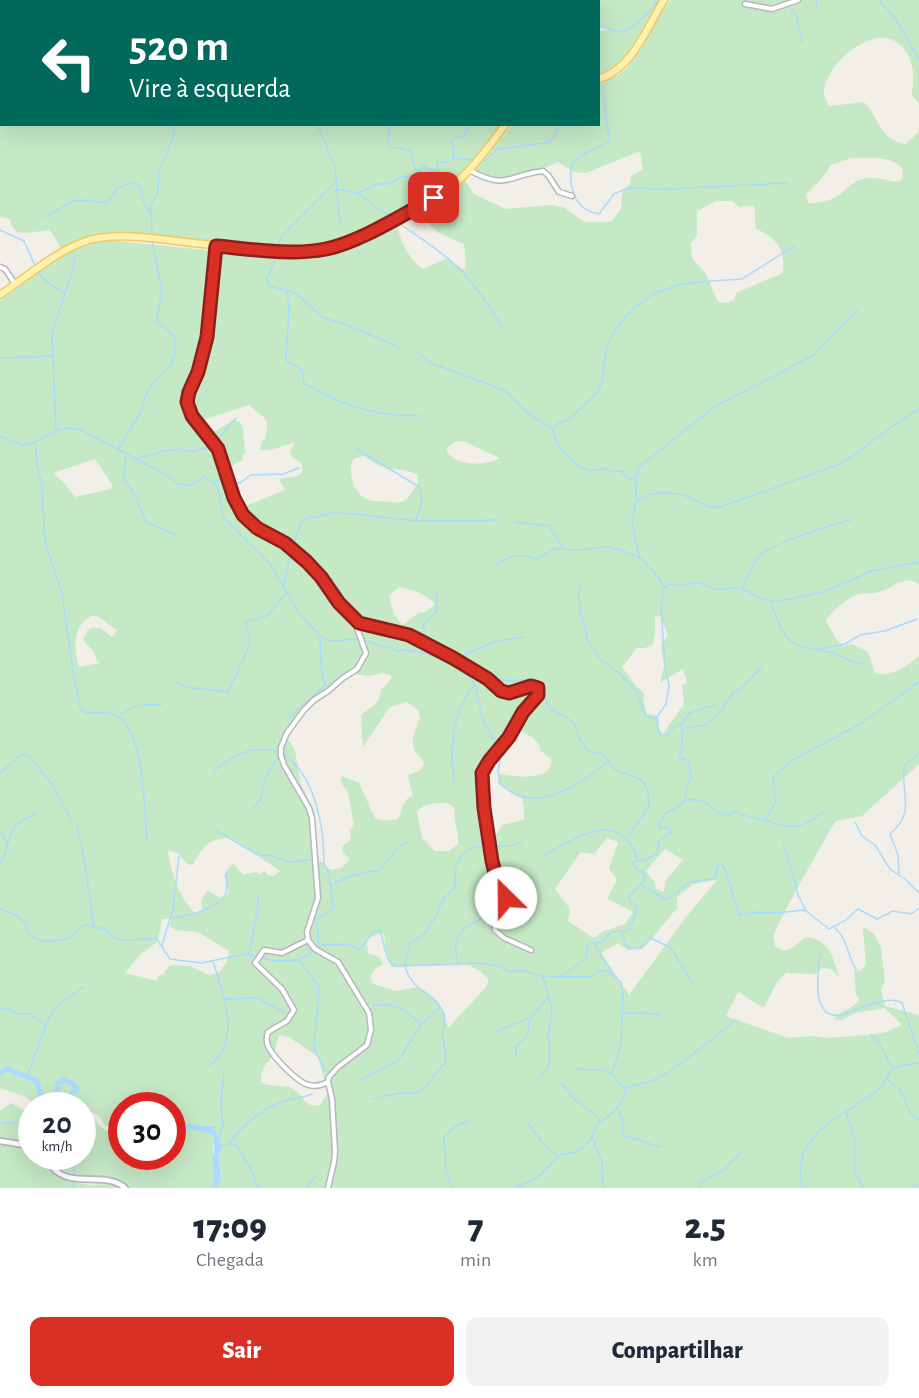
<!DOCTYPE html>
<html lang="pt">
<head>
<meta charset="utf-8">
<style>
  :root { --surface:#fff; --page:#f2f2f3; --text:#1f2937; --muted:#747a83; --accent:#d93025 }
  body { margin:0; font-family:"Alegreya Sans",sans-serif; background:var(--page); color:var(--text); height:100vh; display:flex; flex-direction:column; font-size:22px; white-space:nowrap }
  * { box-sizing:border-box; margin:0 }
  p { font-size:20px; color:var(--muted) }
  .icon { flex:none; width:33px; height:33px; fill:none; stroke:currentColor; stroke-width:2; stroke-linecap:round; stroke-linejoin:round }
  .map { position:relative; height:1188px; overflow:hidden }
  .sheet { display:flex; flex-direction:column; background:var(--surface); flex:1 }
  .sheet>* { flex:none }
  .banner { position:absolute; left:0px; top:0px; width:600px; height:126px; box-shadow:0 6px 24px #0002; background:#00695c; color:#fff; overflow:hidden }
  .speed { position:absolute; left:18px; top:1092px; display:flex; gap:12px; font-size:30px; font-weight:700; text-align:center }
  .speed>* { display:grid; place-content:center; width:78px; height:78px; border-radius:50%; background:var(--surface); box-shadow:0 6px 24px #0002; line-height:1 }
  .speed small { font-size:15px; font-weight:400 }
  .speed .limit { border:9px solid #d22; background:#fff; color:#111 }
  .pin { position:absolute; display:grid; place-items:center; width:51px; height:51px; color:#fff; margin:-26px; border-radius:12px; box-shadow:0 3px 9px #0006 }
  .me { position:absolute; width:66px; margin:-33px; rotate:337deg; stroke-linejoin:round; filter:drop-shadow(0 0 4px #0008) }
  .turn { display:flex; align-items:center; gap:21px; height:126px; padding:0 30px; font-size:27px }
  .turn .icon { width:78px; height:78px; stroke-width:2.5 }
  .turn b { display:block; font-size:42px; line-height:51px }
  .eta { display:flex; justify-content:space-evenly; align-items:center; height:102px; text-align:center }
  .eta b { font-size:36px; font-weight:800; line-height:42px }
  .action { display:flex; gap:12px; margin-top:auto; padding:12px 30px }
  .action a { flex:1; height:69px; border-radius:12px; background:var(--accent); color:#fff; font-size:24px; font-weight:800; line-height:69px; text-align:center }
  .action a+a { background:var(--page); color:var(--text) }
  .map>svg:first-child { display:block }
  .green { fill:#c5e8c5; fill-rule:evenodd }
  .water { fill:#aadaff }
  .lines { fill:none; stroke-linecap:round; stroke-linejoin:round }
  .stream { stroke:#aadaff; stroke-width:1.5 }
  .river { stroke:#aadaff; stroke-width:5 }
  .minor-casing { stroke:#b5b8bc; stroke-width:7 }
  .tertiary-casing { stroke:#b5b8bc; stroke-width:8 }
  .primary-casing { stroke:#f2c960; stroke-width:9 }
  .minor { stroke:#fff; stroke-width:4 }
  .tertiary { stroke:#fff; stroke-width:4.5 }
  .primary { stroke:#fff2af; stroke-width:6 }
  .route-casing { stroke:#8d1f18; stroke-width:15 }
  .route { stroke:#d93025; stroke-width:10 }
</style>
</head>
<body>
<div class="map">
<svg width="919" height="1188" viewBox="0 0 919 1188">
  <rect width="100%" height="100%" fill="#f1efe8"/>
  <path class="green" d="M0 0 298 1 2 2V124L505 125 472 167 437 195 356 237 307 251 99 237 63 251 50 230 26 233 17 232 11 225 10 219 0 217Z
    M576 0H664L623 64 599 78V31L607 30 608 27 599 25 598 2H574Z
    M670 0H919V104L912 95C912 88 914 79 913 72 912 57 901 39 885 38 860 35 824 69 824 93 824 98 827 102 829 106L864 102C880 119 879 139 905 144L918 133 919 126V584C902 574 894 588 879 592 871 595 862 592 855 595 846 600 830 612 826 621L836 639 843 646 852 644 868 652 875 673C892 678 906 666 919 656V764L862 816 836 821 833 825C813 862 790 898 773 936L775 946 784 951 792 948 805 937C829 939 833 956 839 977L831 969 823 968 815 974 786 973 777 982 765 1006 762 1007 738 992 726 1016 788 1038 813 1036 827 1038 868 1035 886 1032 902 1025 885 1008 855 1013 842 1020 834 1019C841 1009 854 1010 859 999L856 994 854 970 860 971 866 964 863 929 865 928 874 934 881 948 885 981 881 990 885 1006 919 1015V1188H218L221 1176 218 1153 222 1145 214 1128 207 1126 214 1137 213 1151 216 1169 213 1183 215 1188H127C104 1165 69 1188 49 1157L82 1156 83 1113 91 1115 99 1125 121 1142 122 1156H172L173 1139 176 1138 180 1126 173 1128 172 1106H122L121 1136 104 1124 98 1115 83 1108 82 1106 76 1105 75 1097 71 1102 73 1105 32 1106 33 1102 26 1097 0 1088V301C26 284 51 259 80 247 92 242 105 241 117 241L264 256H308L330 253 396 223C401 241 408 259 423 269L448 258 461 268 464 269 466 265 464 244 439 233 424 219 414 215 455 189 465 180 474 194 506 209 552 205 565 208 584 222H611L621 209 622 193 630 184 631 176 643 169 640 151 586 173 574 172 558 162 530 174 501 182 474 172 512 125 598 124 599 82 617 76 627 68ZM851 158C867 158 892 155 903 169L902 179 898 182C884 180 869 174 855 182 851 184 847 188 844 191 832 201 823 203 808 203L806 194 822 178 831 165ZM716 201H732L739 207 754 206C756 214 754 221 756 229 778 238 785 250 783 273L736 293 734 300 726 303 718 302 706 274 692 258 691 244 697 235V211ZM249 405C264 420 271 414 265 439L261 442 260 450H271L295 442 290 452 291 456 302 464V473L297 476 279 479 285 490 241 508 232 492 226 468 243 460 242 455 245 453 243 428 240 422 233 420 216 431H201L196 422ZM463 441 500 458C486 466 456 467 447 451V448L454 442ZM363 456 382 467 408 471 418 475V483C414 488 411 495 407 499 400 504 396 502 389 502 383 501 375 502 369 500 353 494 348 475 353 459ZM95 459 113 486 110 489 75 497 65 484 53 473ZM399 587C411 589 429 595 435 605L423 613 420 612 402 625 394 614 389 596ZM91 616H97L117 630 112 637 100 628H90L83 638C86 646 90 646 94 652 96 656 96 660 100 663L79 667C73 650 73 625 91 616ZM660 616 668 635 661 644 664 666 660 683 683 669 687 683 682 685 684 704 662 735 659 728V719L654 715 647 714 644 704V693L636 686 622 667 637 648H645L652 645 655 635V617ZM383 673 392 676C389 684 382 686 380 693 377 701 382 696 376 703 372 708 365 710 361 716L363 747 390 707 407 702 418 710 420 718C417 728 410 737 414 749 416 754 421 757 424 762 423 773 415 771 408 776L413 796C403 798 402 811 398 819 391 820 382 822 375 818L359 783 342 776 340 781 348 793 354 826 350 830 351 840 342 846 343 853 350 859 341 868 331 870 317 861 313 809 301 784 295 750 286 736 314 700 326 694 341 682 354 674 368 676ZM520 731C530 735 539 740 541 751L552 760 548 771C531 780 516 776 499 774L498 784C520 798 525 790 524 820L502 825 494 838C488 830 492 820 490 811 489 807 486 803 485 798 479 766 499 752 520 731ZM435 803H447L455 808C452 821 460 832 458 845L448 851H435L422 838 417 811 424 806ZM232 838 280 871 274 876 268 875 264 871 260 874 255 872 243 875 233 863 224 875 229 892 222 899 207 890 201 901 203 912 195 913C181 901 169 869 168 850L179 854 187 864 193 865C204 844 208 839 232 838ZM607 838 618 842 609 868 617 880 607 899 633 912 625 924 604 931 594 938 568 921 570 909 555 889 581 852 594 854ZM665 849 683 860 665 881 664 892 656 889 655 883 646 871ZM717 880 686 917 629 995 601 953 618 943 628 950 643 949 677 908V897L693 884ZM171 918 170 926 176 930 198 932 229 951C228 963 222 974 209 975L190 966 170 965 163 974 158 976 157 981 125 973 140 955 158 941 162 919ZM381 933 384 935 388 960 392 967 469 965 480 971 489 980 486 987 448 1028C441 1003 441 1001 419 987L396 991 373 984 370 978 374 970 383 964 379 957 368 953 367 939ZM280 1035 289 1037 318 1057 328 1093 320 1105C306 1108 306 1100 296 1091 287 1083 273 1088 262 1083 258 1070 267 1065 273 1055 276 1049 276 1042 280 1035Z
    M11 1103 29 1113 31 1106V1145L0 1139V1111Z
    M0 1143 31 1149 32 1156 44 1157 53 1172 64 1179 89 1185 113 1184 121 1188H0Z"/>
  <path class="water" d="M206 1126 214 1127 222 1145 221 1151 218 1153 221 1176 218 1188H215L213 1183 216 1169 214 1161V1137L211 1134 204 1132 202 1127Z"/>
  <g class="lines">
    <path class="stream" d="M258 0 259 2
      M512 0 513 2
      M787 0 797 19 802 43
      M816 0 817 7
      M879 0 895 18 919 59
      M148 2 149 0
      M216 2 217 0
      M367 2 368 0
      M561 2 562 0
      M0 20 2 17
      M598 25C605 28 614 32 622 31 636 29 650 11 658 0
      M598 69 600 75
      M602 79 609 141C597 150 585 149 574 163 567 171 572 196 579 203 584 209 592 213 599 214L614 194 628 188 671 189 788 183
      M0 120 2 119
      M317 124 335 167 340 224
      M391 124C384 156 390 143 410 151L417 174
      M453 157 454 152 451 141 455 138 465 136 468 124
      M480 161H485L498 149 550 142 562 124
      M417 175 422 165 434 172 437 170V162H447L453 158 475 160
      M336 189 358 193 377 184H389L400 177 417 175
      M357 193 393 219
      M45 217 73 201 86 200 105 203 110 199 117 188 134 182 140 185 144 204 150 213
      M396 221C415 235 436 247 453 263 473 281 488 304 502 326
      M0 230 24 241 36 268
      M152 237 151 206 158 191 159 172 173 138 175 124
      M278 249 281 238 287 231 335 183
      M277 254 267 280 269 286 296 293 322 317 347 325 398 347
      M38 272 44 280 64 293
      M287 290 289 309 286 359 287 362 302 369 304 383C329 398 360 411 388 414 399 416 410 415 421 416
      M418 353 431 363 506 391 529 414 552 428 559 447 579 467 591 471 601 469 622 472 626 477 635 480
      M0 358 51 356
      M56 429 52 334 72 272 75 253
      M552 429 557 424 569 419 598 392 602 381 606 352 610 340 619 324 635 307 655 293 678 285 696 282 742 279 794 246
      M0 436 22 445H27C48 438 55 425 79 429L165 474 178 484 191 485 204 477 218 487 224 518 271 565 298 612 320 636 330 641 360 639 383 647 389 646 395 651 410 650 441 658 464 670 475 684 482 718 497 746
      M35 441 37 465 42 485 45 542 62 593 74 678 80 704 79 707 85 713C97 713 106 710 117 716 144 730 145 813 147 841
      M216 442 236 418
      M119 448 142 410 145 397 151 385 170 366 175 355V341L173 335 156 321 162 292 152 241
      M357 449 419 487C425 498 420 509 416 520
      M126 456 124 474 125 480 137 499 146 522 176 535
      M136 459 165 451 177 449 192 452 212 445
      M213 483 220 479 240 483 251 475 283 474 299 468
      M637 500C651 491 673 491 688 497 702 503 708 510 723 506L835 466 856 454 887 430 919 409
      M516 522 549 526 563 548
      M640 558 636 544 632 521 636 500V473L639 467 714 407 814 355 858 309
      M497 564C511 555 520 553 536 559L554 549 581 550 609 547 624 551 641 559 655 573 664 587 661 610 665 665 669 686 666 704 656 718 658 731 662 736 668 735 676 725H681L689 713 716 705
      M284 585 291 550 302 521 305 519 332 513H342L420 521 500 520
      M581 586 579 596 580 611 589 642 600 659 619 673 636 691 645 714 647 717 655 718
      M665 587 668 584 680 586 696 582 716 589 740 588 765 600 777 602 823 592 872 571 919 562
      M743 588C748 576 752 564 760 555 771 544 833 524 851 520
      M771 603C778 620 783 643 803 647 814 650 825 650 836 654 845 657 852 664 862 663
      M427 642 423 624 437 611V595
      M818 649 845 644 860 635 885 631 917 619
      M457 658 494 642 524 637
      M483 675 508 681 529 679
      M177 682 186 687 228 692 248 649 250 642 246 621 267 616 287 592
      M541 689 550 709 569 719 577 728 578 736 588 751 604 755 614 769 640 779 645 784 648 792 649 807 626 839
      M119 716C132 704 145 704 162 705
      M289 718 325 685 321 665 320 637
      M684 728 706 725 720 712 733 693 745 685 762 666
      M501 755 498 771 500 783C533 818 580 785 609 761
      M214 771C236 753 251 745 279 752
      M0 773 21 755H28L52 784 72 821
      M454 781C449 750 453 710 474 685
      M686 800C706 798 706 804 720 814L728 815 736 811C745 817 754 817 763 820 794 828 796 832 824 812
      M254 808 261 798 265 779 280 753
      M765 820 776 802 773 777 793 760 862 723 919 682
      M855 822 862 836 875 845 890 869 905 879 919 893
      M77 825 83 851 94 927
      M216 830 256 854 275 857 288 862 309 860 324 864
      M0 832 8 844
      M783 843 792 870 798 895 806 911 829 929 846 920 858 909 877 919 893 911 911 914 919 908
      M545 855C556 848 587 831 600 830 618 828 634 842 637 859
      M0 863C16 836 1 828 36 814
      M899 874 898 855 890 834C916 812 901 795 904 768L906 764 919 753
      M330 885 350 876 380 870 397 849 407 842
      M643 886 667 900 690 882 713 879 716 875 718 865 721 864C729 869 732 903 740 915L756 912 776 913 804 910 806 911
      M0 909C17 913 26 920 30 936L44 942 71 938 81 926 86 925 105 929C117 948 138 936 157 939L170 959 201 963 246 954 275 961 298 960 310 954 319 945 317 919 332 910 333 904 328 870 324 864C324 826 316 777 283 753
      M173 918C185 918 219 907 225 895 229 888 225 879 227 871
      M835 928C848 940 847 955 856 969
      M622 932 625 945 628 948H640L651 938 671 948 693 984
      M595 943C599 956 609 964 614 977
      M162 945 173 909 179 856
      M320 945 346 944 360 949 374 931 379 930C386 942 383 961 396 966L479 963 496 965 510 972 523 970 541 976 592 977 599 970 607 972 621 982 623 994 621 1044 612 1074
      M249 953 258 907V895
      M820 955C818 973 810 1020 841 1015 856 1010 888 994 902 1003L919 1054
      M299 960 319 987 314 1049 326 1071
      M458 963C446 919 483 930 495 903 498 897 498 890 499 883
      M404 965 410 944 425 933 436 916 443 899 454 889C457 881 454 873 456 866 464 842 486 846 505 846 511 846 517 844 523 842
      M563 975 586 959 587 947 590 943 603 942 611 932 627 931 630 928 638 907 630 901 629 897C635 888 647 885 644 873L636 869 633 862 647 859 657 854 659 841 671 832 668 827 659 828V824L666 813 680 806 685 800 687 786 691 779 688 760 679 758 682 749V725
      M225 999 257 998 288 1014
      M373 1005C396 1002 404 1010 421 1024
      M0 1009H9L17 1014H30L45 1025
      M624 1013C636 1010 647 1016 660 1014
      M495 1032 530 1018
      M870 1034 878 1041 892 1068
      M516 1056V1047L527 1036 530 1019 548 997
      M209 1066C242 1043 224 992 213 962
      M27 1077 47 1022 56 1007 83 987
      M540 1077C554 1064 547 1059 550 1044L548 1040 552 1008 543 977
      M887 1079 901 1091 911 1115 919 1119
      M360 1080 398 1061 420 1026 439 1008
      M562 1083 572 1097 596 1116 600 1123
      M623 1087C657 1086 680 1064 706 1044 715 1036 726 1028 736 1020
      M373 1099 406 1092 416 1093 423 1090 446 1061C445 1051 443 1042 443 1032 443 1026 446 1019 444 1013 435 994 411 991 405 966
      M617 1108 623 1120V1135L660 1147
      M846 1112 855 1139V1172L863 1188
      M82 1119 87 1113
      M527 1122 546 1147 558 1156
      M0 1123H27L32 1125
      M219 1137 223 1126 221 1105 224 1069
      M593 1139 602 1162 603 1187
      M228 1145C242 1125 260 1110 284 1101 293 1098 302 1098 312 1094
      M220 1146 236 1145 253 1172 255 1182 259 1188
      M74 1176 75 1156
      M73 1180 75 1188
      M913 1186 919 1185
      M305 1188 317 1175
      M452 1188 446 1173 444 1137 453 1128 468 1121
      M516 1188 518 1186 536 1179 560 1155 575 1152 583 1147 592 1138 595 1127C606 1116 626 1107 625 1090 619 1083 613 1072 604 1070 594 1068 586 1072 576 1068
      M698 1188 700 1183 725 1169 740 1153
      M803 1188C787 1134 847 1115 879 1089 883 1086 884 1081 887 1077 894 1064 906 1065 919 1063"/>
    <path class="river" d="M0 1072 8 1069 37 1081 41 1096 49 1106
      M56 1106 58 1083 64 1080 72 1083 77 1089 72 1093 70 1098 74 1104 78 1106
      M172 1131 190 1126 208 1131
      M215 1188 217 1180 215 1157"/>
    <defs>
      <path id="minor" d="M508 2V0
        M745 4 772 9 798 0
        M469 170C508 191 507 175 543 171L548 175 559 192 572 196
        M216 246 207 337 198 372 189 392 187 402 189 410 218 449 234 498 243 515 257 528 290 547 321 577 328 589 354 620 366 653 357 669 343 678 328 691 314 700 304 710 287 733 281 747V756L284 765 309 808 312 818 318 898 307 932 308 940 315 949 338 962 369 1013 371 1030 367 1045 338 1067 329 1077 328 1082 332 1099 335 1152 334 1162 328 1188
        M0 267 5 269 15 284
        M354 620C372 631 393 628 412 637 436 648 458 661 481 675 488 679 494 688 503 691 515 696 526 683 538 688V695L520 716 507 741 486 765 481 778 492 861C495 873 505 889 506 898 507 911 493 917 495 930L504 938 531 950
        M308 940 282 953 264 950 255 963 282 989 294 1010 287 1021 268 1032C267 1036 266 1038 267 1042 268 1053 298 1083 309 1085 315 1087 322 1085 328 1082"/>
      <path id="tertiary" d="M0 1141 32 1146
        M48 1156C50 1160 52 1166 54 1169 72 1188 107 1171 125 1188"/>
      <path id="primary" d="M598 79C632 70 647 27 664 0
        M0 295C28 276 57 250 89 240 122 231 169 241 203 244 240 248 279 255 317 250 350 246 434 203 459 180 477 164 491 143 506 124"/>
    </defs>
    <use href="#minor" class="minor-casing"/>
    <use href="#tertiary" class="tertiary-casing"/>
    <use href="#primary" class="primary-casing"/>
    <use href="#minor" class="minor"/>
    <use href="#tertiary" class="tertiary"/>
    <use href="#primary" class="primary"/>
  </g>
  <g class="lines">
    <defs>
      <path id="route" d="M434 198C402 215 360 242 326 249 290 256 251 249 216 246L207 337 198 372 189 392 187 402 192 416 218 449 234 498 243 515 257 528 285 543 307 562 321 577 339 603 359 623 409 635 453 658 488 679 501 691 509 693 531 686 538 688V695L523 712 509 737 489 761 482 773 484 808 492 861 495 873 506 898"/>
    </defs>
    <use href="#route" class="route-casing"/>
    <use href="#route" class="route"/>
  </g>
</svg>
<div class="speed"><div>20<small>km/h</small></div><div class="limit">30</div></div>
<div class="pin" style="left:434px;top:198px;background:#d93025"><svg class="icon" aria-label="arrive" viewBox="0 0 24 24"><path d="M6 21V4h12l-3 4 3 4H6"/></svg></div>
<svg class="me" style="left:506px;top:898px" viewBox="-20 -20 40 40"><circle r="19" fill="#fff"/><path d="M0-13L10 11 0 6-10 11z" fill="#d93025"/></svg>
<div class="banner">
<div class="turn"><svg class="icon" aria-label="left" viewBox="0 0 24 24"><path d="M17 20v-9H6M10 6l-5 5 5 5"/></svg><div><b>520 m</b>Vire à esquerda</div></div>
</div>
</div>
<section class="sheet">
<div class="eta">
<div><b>17:09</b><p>Chegada</p></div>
<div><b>7</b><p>min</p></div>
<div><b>2.5</b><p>km</p></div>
</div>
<div class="action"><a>Sair</a><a>Compartilhar</a></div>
</section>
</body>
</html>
